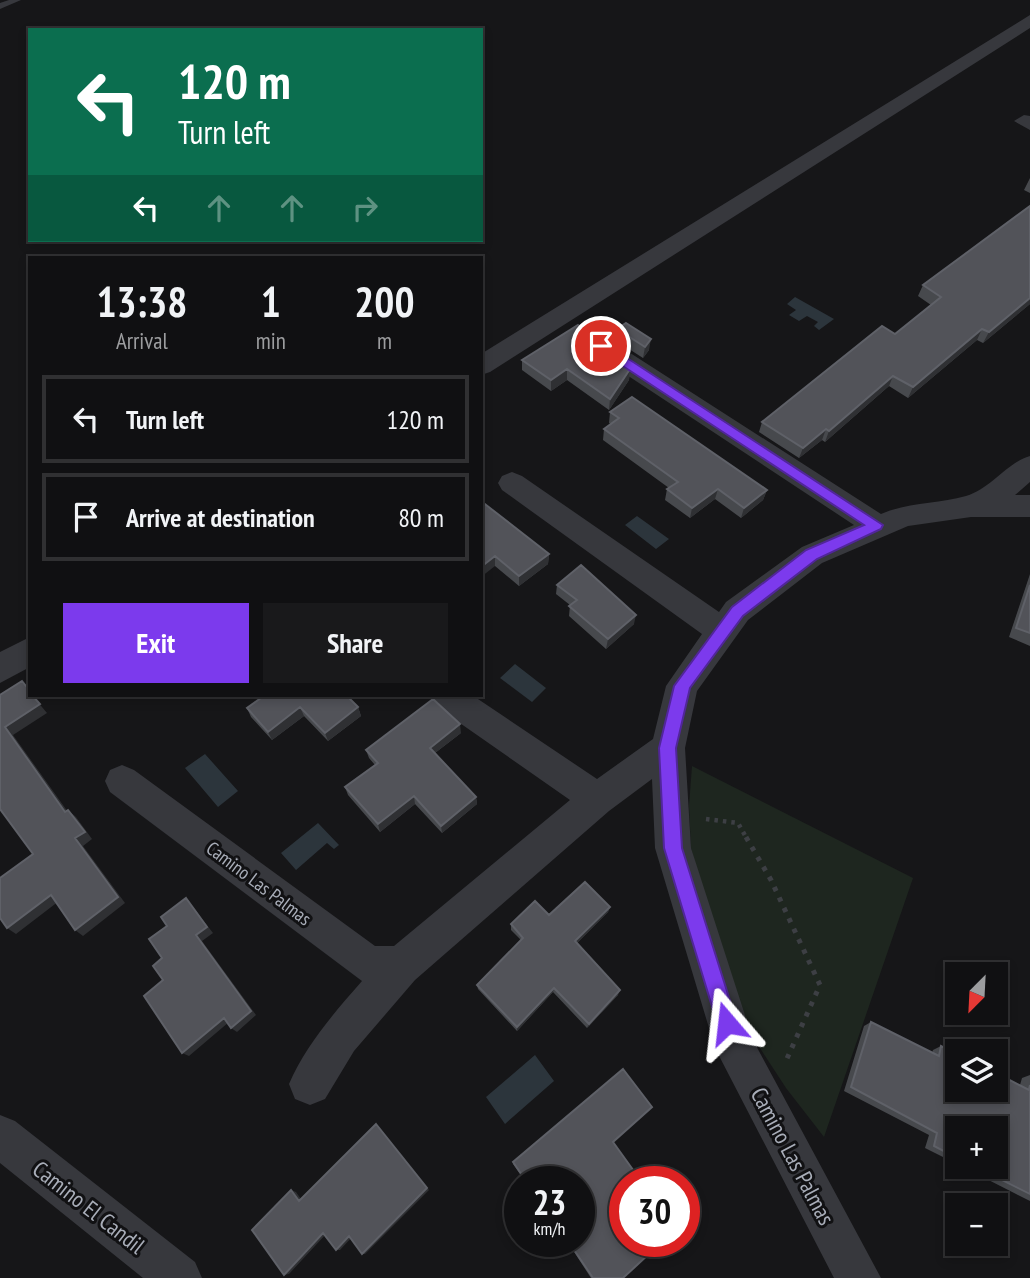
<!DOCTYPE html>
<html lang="en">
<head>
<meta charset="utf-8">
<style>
  :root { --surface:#101012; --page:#19191b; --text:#f1f3f6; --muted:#9c9d9f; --line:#303032; --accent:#7c3aed }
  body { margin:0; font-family:"PT Sans Narrow",sans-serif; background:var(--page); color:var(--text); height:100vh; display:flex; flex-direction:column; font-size:26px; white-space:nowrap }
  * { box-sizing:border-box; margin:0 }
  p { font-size:23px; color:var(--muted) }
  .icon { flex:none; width:38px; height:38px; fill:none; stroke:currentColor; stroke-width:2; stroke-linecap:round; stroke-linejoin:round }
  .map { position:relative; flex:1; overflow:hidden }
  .panel { position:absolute; left:28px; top:256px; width:455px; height:441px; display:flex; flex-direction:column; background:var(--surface); border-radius:0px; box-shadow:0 4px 10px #0003,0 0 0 2px var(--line) }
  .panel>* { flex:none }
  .top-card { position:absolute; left:28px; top:28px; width:455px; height:214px; border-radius:0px; box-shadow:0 4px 10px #0003,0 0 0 2px var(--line); background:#0b6e4f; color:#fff; overflow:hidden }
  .needle { width:46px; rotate:204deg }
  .controls { position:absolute; left:945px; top:962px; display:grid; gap:14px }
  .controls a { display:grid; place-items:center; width:63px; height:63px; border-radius:0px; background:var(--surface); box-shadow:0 4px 10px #0003,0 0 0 2px var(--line); font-size:35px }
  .speed { position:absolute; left:504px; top:1166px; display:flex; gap:14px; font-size:35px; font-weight:700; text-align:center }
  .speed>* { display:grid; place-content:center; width:91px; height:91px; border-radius:50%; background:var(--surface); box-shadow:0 4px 10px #0003,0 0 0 2px var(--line); line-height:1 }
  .speed small { font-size:18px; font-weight:400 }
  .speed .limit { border:10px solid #d22; background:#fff; color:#111 }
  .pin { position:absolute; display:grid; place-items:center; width:60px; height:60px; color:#fff; margin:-30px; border:4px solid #fff; border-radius:50%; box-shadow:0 2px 7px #0007 }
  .me { position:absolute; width:77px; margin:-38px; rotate:343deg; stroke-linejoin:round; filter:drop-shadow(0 0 5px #0008) }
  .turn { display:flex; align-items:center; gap:24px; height:147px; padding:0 35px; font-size:32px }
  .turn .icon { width:91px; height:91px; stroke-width:2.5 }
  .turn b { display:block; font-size:49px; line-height:60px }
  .lanes { display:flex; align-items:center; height:66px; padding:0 35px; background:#0003; justify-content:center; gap:35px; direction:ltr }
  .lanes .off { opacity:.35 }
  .eta { display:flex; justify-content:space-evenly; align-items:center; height:119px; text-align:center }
  .eta b { font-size:42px; font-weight:600; line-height:49px }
  .action { display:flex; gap:14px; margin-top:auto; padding:14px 35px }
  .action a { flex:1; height:80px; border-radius:0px; background:var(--accent); color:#fff; font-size:28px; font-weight:600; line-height:80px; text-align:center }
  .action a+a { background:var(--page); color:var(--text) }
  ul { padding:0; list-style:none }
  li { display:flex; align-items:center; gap:21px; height:88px; margin:0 14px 10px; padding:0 21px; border:4px solid var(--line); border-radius:0px }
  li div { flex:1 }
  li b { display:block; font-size:26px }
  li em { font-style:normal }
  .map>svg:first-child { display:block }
  .green { fill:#1e261f }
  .water { fill:#2c353c }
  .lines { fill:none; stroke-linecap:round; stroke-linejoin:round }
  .path-far1 { stroke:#3d3f44; stroke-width:4.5; stroke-dasharray:3.5 5; stroke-linecap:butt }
  .path { stroke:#3d3f44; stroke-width:5; stroke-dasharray:4.5 7; stroke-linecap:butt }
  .service { fill:#37383d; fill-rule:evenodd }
  .minor { fill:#37383d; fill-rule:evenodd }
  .wall { fill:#47494d }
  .shaded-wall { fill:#2f3033 }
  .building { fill:#525359; stroke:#5f6168; stroke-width:2 }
  .route { fill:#7c3aed; stroke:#51269a; stroke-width:2 }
  .labels { text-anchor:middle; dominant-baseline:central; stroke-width:6; stroke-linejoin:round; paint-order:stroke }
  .street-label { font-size:19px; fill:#a8adb8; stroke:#111113 }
  .near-street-label { font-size:23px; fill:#a8adb8; stroke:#111113 }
</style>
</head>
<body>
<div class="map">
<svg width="1030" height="1278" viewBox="0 0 1030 1278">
  <rect width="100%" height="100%" fill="#161618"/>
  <path class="green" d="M692 766 913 878 824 1137 786 1088 754 1039 729 989 691 848 689 806Z"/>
  <path class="water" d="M795 297 834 319 819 330 814 326 818 322 807 316 799 321 789 315 796 310 787 304Z
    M637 516 669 539 656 549 625 525Z
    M515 664 546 688 532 702 500 678Z
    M205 754 238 791 218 807 185 768Z
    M318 823 339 845 334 849 327 843 296 870 281 853Z
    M535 1055 554 1081 505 1124 486 1097Z"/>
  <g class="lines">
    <path class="path-far1" d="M706 819 738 823 747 839"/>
    <path class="path" d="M746 837 771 880 820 985 785 1063"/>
    <path class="service" d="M9 0H21L0 9V3Z"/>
    <path class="minor" d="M1030 15V28L490 372 481 375V354Z
      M1024 115 1030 116V130L1014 121Z
      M601 338 610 340 881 514C909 502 938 504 966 496 992 488 1006 463 1030 456V482L1015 495H1030V517H971L908 526 822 563 748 620 697 691 685 748 691 848 753 1040 881 1278H834L715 1048 655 848 652 779 609 811 415 980 354 1051 325 1099 310 1105 295 1099 289 1084C306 1045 334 1013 362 981L110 792 105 781 110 770 122 765 134 770 375 946H394L570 800 434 705 430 695H472L597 779 653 739 666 686 702 634 502 490 498 483 502 476 512 472 522 476 719 612 726 602 802 547 854 525 592 352 588 346 592 340Z
      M30 637V667L0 683V652Z
      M0 1115 15 1121 195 1262 202 1278H143L0 1163Z"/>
  </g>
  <path class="wall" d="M1030 178V193L1024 190Z
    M923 285 1030 304 983 343 977 340 908 398 889 386 825 442 822 440 799 458 759 432 762 422 895 334 931 305 918 296Z
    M617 329 649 350 643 358 615 340Z
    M587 338 591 343 630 369 629 380 609 410 567 380 551 391 522 370V360Z
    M610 412 767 490 763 500 741 518 715 499 690 518 665 500 667 489 669 488 603 440 604 429 611 424 609 423Z
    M481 501 549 554 548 564 519 586 495 566Z
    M1030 574V646L1009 637Z
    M557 585 634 624 606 649 569 616 570 605 556 594Z
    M358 707 361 716 328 741 304 716 272 740 251 717 247 708Z
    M461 733 435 753 476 797 477 804 442 833 415 804 380 832 348 795 345 787 375 765 369 758 366 750Z
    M610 907 608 912 577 943 618 995 587 1028 553 992 517 1031 478 989 477 985 521 940 511 930V924L549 915Z
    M871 1022 932 1053 933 1050 941 1046 1020 1085 1022 1078 1030 1075V1201L963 1167H996L957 1129V1164L925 1148 929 1135 844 1091 864 1026Z
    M613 1142 623 1278H591L567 1241H579V1181H525L513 1164V1162Z"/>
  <path class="shaded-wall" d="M1030 298V304L983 343 989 332Z
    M982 329 977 340 908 398 913 387Z
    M651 339 649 350 643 358 645 347Z
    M567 369V380L551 391V380Z
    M630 369 629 380 609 410 610 399Z
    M893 376 889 386 825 442 829 431Z
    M826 429 822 440 799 458 803 448Z
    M484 478 485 489 481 491V481Z
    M718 489 715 499 690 518 692 508Z
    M767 490 763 500 741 518 744 508Z
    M549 554 548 564 519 586V576Z
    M495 556V566L481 577V567Z
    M636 615 634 624 606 649 608 639Z
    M32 695 47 713 13 735 73 819 65 812 5 727Z
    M300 707 304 716 272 740 268 732Z
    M358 707 361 716 328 741 325 733Z
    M460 724 461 733 431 756 430 748Z
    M414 796 415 804 380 832 378 824Z
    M476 797 477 804 442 833 441 826Z
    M68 810 76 817 92 839 83 846 125 903 83 936 75 930V838Z
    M51 895 59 901 16 934 7 928Z
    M186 898 213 933 202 941 256 1015 237 1032 231 1028 196 935Z
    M610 907 608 912 574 946 575 941Z
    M554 988 553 992 517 1031V1027Z
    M620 990 618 995 587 1028 589 1024Z
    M224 1018 229 1022 189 1056 182 1053Z
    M376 1124 429 1190 365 1254H362Z
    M291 1190 296 1192 303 1202 299 1201Z
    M323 1233H327L289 1274 284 1275Z
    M349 1236H353L340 1250H336Z"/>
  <path class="building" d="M1030 206V298L989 332 982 329 913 387 893 376 829 431 826 429 803 448 762 422 882 326 895 334 941 297 923 285Z
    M626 323 651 339 645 347 617 329Z
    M578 325 588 332 587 336 591 343 630 369 610 399 567 369 551 380 522 360Z
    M632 397 767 490 744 508 718 489 692 508 667 489 678 482 604 429 619 418 610 412Z
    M481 501 549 554 519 576 495 556 481 567Z
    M581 565 636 615 608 639 569 606 577 600 557 585Z
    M1030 585V633L1016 628Z
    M22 681 30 691V695H32L40 704 5 727 65 812 68 810 85 832 75 838 118 897 75 930 51 895 7 928 0 918V878L33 854 0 809V695Z
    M265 695H346L358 707 325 733 300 707 268 732 247 708Z
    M433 699 460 724 430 748 476 797 441 826 414 796 378 824 345 787 378 763 366 750Z
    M585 882 610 907 575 941 620 990 589 1024 554 988 517 1027 477 985 523 938 511 924 535 901 549 915Z
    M186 898 207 927 196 935 251 1011 231 1028 224 1018 182 1053 144 996 163 980 153 966 162 958 149 939 167 926 161 917Z
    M871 1022 939 1056 941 1046 957 1054V1090H996V1073L1029 1090 1030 1085V1194L976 1167H996V1129H957V1158L934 1146 937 1133 851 1087Z
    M623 1069 652 1107 613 1142 641 1181H625V1241H663L623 1278H593L568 1241H579V1181H526L513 1162Z
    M376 1124 427 1188 362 1254 349 1236 336 1250 323 1233 284 1275 252 1230 291 1190 299 1201Z"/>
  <path class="route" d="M601 341 883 525 881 529 817 559 743 616 690 688 676 748 682 848 737 1023 734 1030 727 1033 720 1030 717 1023 664 848 659 748 674 686 732 607 806 550 864 525 597 349V343Z"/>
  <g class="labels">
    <g class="street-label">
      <text transform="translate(259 883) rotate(37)">Camino Las Palmas</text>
    </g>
    <g class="near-street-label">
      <text transform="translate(793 1156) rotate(62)">Camino Las Palmas</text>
      <text transform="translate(89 1207) rotate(38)">Camino El Candil</text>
    </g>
  </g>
</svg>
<div class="controls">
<a><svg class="needle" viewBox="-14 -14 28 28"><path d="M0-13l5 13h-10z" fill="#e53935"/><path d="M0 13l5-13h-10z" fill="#9c9d9f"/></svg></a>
<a><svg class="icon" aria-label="layers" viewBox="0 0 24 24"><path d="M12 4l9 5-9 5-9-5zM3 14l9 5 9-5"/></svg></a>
<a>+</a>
<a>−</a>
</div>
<div class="speed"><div>23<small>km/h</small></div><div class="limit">30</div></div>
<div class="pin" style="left:601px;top:346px;background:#d93025"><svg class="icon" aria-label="arrive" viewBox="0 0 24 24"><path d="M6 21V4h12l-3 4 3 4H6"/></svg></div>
<svg class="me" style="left:727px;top:1023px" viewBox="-20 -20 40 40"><path d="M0-17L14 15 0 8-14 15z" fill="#7c3aed" stroke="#fff" stroke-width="4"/></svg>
<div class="top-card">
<div class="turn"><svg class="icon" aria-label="left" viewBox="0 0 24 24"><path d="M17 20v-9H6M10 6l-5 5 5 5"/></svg><div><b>120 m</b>Turn left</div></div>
<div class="lanes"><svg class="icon" aria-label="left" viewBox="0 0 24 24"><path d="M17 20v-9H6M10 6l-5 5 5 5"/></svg><svg class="icon off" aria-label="ahead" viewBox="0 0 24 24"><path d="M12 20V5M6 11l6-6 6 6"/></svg><svg class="icon off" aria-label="ahead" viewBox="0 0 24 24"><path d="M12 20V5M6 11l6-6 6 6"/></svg><svg class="icon off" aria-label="right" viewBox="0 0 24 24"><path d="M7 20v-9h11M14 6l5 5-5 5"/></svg></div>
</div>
<section class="panel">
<div class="eta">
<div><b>13:38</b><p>Arrival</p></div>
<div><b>1</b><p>min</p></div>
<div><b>200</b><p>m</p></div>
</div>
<ul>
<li><svg class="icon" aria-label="left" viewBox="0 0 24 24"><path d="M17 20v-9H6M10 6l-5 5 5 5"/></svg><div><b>Turn left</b></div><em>120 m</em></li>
<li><svg class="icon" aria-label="arrive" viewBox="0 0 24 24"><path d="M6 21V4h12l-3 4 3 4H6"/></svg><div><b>Arrive at destination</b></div><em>80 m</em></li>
</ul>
<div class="action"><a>Exit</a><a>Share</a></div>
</section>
</div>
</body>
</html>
